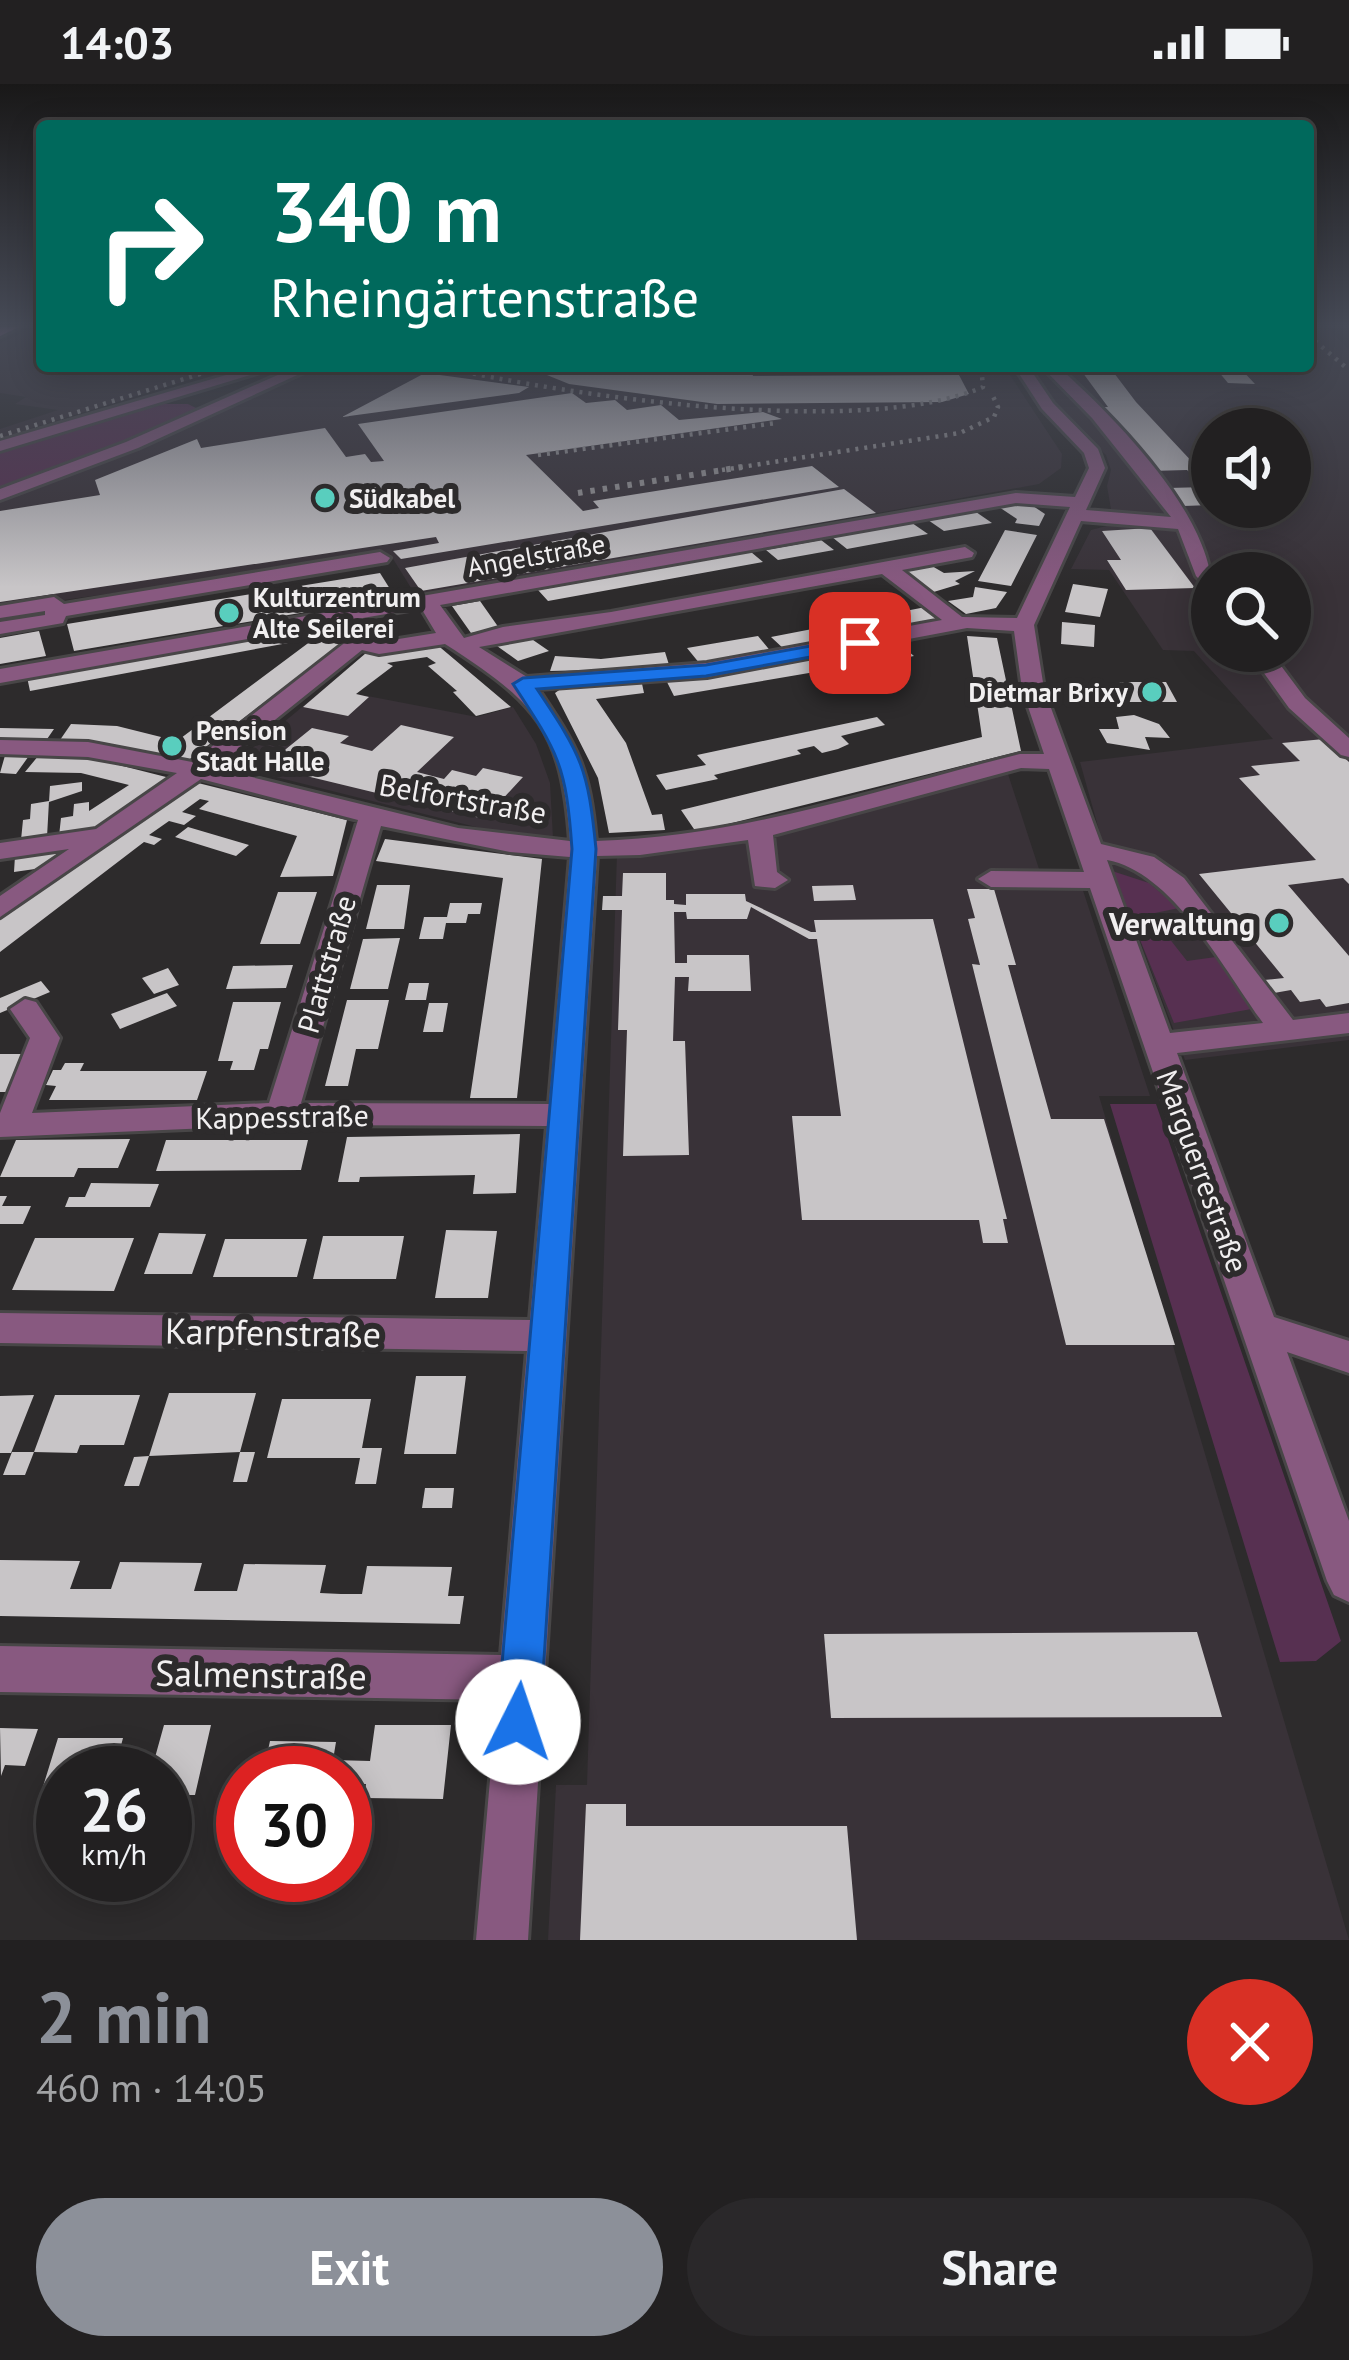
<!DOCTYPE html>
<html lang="en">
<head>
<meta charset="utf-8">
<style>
  :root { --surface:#222021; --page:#2a282a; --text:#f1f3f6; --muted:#a2a3a5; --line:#3f3e3f; --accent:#8c9099 }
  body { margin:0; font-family:"PT Sans",sans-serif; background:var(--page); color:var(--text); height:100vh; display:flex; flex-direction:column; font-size:45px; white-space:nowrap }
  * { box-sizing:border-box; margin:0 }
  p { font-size:39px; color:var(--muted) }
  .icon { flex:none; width:66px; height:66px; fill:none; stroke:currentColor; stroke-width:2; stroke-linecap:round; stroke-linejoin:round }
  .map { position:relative; height:1856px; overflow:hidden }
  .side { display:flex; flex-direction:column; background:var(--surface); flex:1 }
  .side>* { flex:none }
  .hud { position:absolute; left:36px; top:36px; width:1278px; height:252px; border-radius:12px; box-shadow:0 6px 30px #0003,0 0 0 3px var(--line); background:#00695c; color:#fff; overflow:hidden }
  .tools { position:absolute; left:1191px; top:324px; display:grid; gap:24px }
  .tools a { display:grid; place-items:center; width:120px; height:120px; border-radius:50%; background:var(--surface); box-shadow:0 6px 30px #0003,0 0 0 3px var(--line); font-size:60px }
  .speed { position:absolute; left:36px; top:1662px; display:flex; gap:24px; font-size:60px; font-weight:700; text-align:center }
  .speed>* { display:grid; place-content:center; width:156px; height:156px; border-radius:50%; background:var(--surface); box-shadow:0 6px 30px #0003,0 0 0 3px var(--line); line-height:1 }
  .speed small { font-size:30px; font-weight:400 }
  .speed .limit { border:18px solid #d22; background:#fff; color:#111 }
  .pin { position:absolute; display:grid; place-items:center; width:102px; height:102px; color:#fff; margin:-51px; border-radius:24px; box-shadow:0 6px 18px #0006 }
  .me { position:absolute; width:132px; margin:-66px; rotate:4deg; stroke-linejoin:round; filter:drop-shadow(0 0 9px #0008) }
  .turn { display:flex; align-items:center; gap:42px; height:252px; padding:0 36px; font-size:54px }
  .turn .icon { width:156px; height:156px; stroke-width:2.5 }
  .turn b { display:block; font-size:84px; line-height:102px }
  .round { display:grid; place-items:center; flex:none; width:126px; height:126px; border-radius:63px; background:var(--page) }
  .head { display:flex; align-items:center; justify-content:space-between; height:204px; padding:0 36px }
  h1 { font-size:72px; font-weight:800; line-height:90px; color:var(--accent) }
  .cta { display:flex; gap:24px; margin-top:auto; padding:24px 36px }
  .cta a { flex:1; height:138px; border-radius:72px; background:var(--accent); color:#fff; font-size:48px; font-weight:800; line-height:138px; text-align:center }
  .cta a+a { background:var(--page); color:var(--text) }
  .status { display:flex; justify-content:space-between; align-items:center; height:84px; padding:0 60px; background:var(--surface); direction:ltr }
  .status svg { height:33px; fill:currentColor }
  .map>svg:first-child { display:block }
  .built { fill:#393238; fill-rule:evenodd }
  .green { fill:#573051 }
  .building { fill:#c8c5c7 }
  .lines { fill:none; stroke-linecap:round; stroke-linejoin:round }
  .minor-casing { stroke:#484647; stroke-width:6 }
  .major-casing { stroke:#484647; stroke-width:6 }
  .minor { fill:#885980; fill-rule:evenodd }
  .major { fill:#e483d5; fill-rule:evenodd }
  .rail-far1 { stroke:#9a9899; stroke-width:4.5; stroke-dasharray:3 6; stroke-linecap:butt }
  .rail { stroke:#9a9899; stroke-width:6; stroke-dasharray:4.5 8; stroke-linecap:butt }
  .route { fill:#1a73e8; stroke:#114b97; stroke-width:3 }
  .poi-dot { fill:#59cebe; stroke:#2d2b2c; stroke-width:4.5 }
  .labels { text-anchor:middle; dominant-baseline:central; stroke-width:12; stroke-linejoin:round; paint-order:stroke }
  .far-poi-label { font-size:27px; font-weight:bold; fill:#f1eff0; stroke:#2d2b2c; text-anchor:start }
  .far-street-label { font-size:27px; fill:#f1eff0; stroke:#2d2b2c }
  .street-label { font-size:30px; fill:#f1eff0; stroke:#2d2b2c }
  .poi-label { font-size:30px; font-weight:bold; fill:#f1eff0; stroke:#2d2b2c; text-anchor:end }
  .near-street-label { font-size:36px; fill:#f1eff0; stroke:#2d2b2c }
</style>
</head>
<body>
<div class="status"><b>14:03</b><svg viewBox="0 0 49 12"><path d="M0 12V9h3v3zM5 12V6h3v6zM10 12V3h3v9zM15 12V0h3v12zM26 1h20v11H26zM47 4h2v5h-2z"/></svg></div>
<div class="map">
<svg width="1349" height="1856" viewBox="0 0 1349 1856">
  <rect width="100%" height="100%" fill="#2d2b2c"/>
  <path class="built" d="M36 243H42V282H234L0 354V345L58 326 15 320 26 313 0 309V259Z
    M1308 243H1326L1349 265V956L1185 976 1102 757 1080 678 1273 655 1194 567 1163 566 1109 486 1071 485 1091 446 1114 440 1142 442 1144 437 1112 431 1107 402 1111 386 1106 371 1060 327 1029 282H1308ZM1212 345H1290V423H1212ZM1212 489H1290V567H1212Z
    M320 282H1004L1062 370 1061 384 1039 400 416 512 390 470 0 525V414L195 340Z
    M331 599 357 610 477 633 513 623 536 660 550 699 553 754 508 751 244 685 253 677 242 673Z
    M1007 687 1039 785H1076L1150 1012H1099L1349 1856H548L556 1701H587L617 769 742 757Z"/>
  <path class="green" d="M158 320H188L200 326 0 406V366Z
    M1112 787 1149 799 1179 824 1150 830 1187 877 1216 873 1257 924 1174 939Z
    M1110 1020H1156L1341 1557 1316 1577 1280 1578Z"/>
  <path class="building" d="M525 282H761L752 287 753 292 959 291 969 310 942 318 717 320 569 300Z
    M1222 283H1239L1255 300 1228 299 1218 287H1225Z
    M1080 285H1111L1136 318 1212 399V421L1183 422 1168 404 1206 403 1187 386 1151 387 1099 323H1108Z
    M425 289 529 303 519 309 342 333Z
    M572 309 586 319 615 316 627 326 661 321 679 336 763 328 782 335 526 371 583 427 599 424 593 417 812 382 839 403 401 475 393 467 439 459 436 453 0 518V427L100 411 95 396 197 355 201 364 325 344 346 373 365 370 371 378 384 377 358 340Z
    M844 405 876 429 421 507 405 484Z
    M1027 418 1045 430 1039 442 1015 439 1017 435 999 423Z
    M976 428 992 439 944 447 928 436Z
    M912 439 928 450 847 465 832 453Z
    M1150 444 1195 504 1126 506 1107 476H1121L1102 447Z
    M1005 446 1037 451 1011 502 978 497Z
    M821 456 834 466 778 476 766 466Z
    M751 468 763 478 548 517 538 506Z
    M925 478 944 489 975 487 955 497 960 500 927 510 893 485Z
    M380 489 395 513 74 567 67 540Z
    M1073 500 1108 505 1100 533 1065 528Z
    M975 503 1007 508 996 524 966 530 948 517 973 513Z
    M480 517 499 544 471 549 452 522Z
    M931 522 946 534 785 566 771 553Z
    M338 536 348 555 182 681 101 659 60 656 71 640 117 642 177 657 315 554 30 607 27 593Z
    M1062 538 1095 541 1094 563 1061 560Z
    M39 547 46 572 0 580V554Z
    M520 547 549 567 518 577 490 557Z
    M758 552 772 569 700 580 687 564Z
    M967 552 997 554 1021 667 696 748 681 726 982 653Z
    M897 558 914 572 873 580 857 566Z
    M435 559 511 623 476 632 453 608 457 607 428 582 436 579 427 573 387 579 393 582 356 610 369 613 348 632 303 623 366 569Z
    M665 568 670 584 550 587 555 572 601 575Z
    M837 571 850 582 674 612 667 598Z
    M641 595 644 609 596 615 626 659 652 731 662 730 665 746 609 749 598 694 555 609 572 597Z
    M1113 598H1166L1177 618H1079L1072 601H1115Z
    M1134 631 1159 640 1170 654 1145 653 1150 666 1107 659 1099 645H1119L1116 633Z
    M877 633 885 641 841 652 849 660 838 665 822 669 814 662 797 666 801 670 714 691 718 695 666 706 656 691 706 681 697 671Z
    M401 641 454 653 417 688 444 695 452 686 476 692 483 684 523 693 484 735 265 682 312 644 349 652 340 659 372 667Z
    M0 644 54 645 45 658 0 657Z
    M1324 655 1349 678V800L1343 794 1288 801 1349 872V919L1326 923 1320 915 1300 918 1291 906 1274 909 1264 896 1284 894 1199 790 1316 776 1239 694 1260 691 1251 682 1300 677 1282 659Z
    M6 668 31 669 16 690 0 689Z
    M39 671 91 674 170 694 98 745 59 752 61 734 73 732 74 720 89 718V727L129 701 81 689 25 688Z
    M190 697 347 736 333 792 280 793 297 752 199 725 209 717 200 715 182 728 196 732 184 741 169 737 149 751 162 755 154 761 144 758 0 868V834Z
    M82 698V707L49 718 50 702Z
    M49 717 47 753 21 756 23 736 30 735 31 720Z
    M188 743 249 761 236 772 175 753Z
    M385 755 542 775 517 1014H470L503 794 376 777Z
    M63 765 62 773 49 783 14 788 15 772Z
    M623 789H666V816H674V820L686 821V810H745L746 817 811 848H816L814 836 933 835 1007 1135H1003L1008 1159H983L979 1136H802L792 1032H841L817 855H809L751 823 747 835H687L686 828H674L675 879H687V871H749L751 907H688L689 893H675L673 957H685L689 1071 623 1072 627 946H618L622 826H602L603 812H622Z
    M377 801H410L404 845H366Z
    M853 801 856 816 814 817 812 802Z
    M967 805H994L1016 881H1008L1051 1035H1104L1175 1261H1066L972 880 980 881 968 835 975 834Z
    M278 808H317L300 860H260Z
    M450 819H482L480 830H468L466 839H446L443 855H419L424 833H447Z
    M400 854 388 905H350L363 855Z
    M293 881 286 904 226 905 233 882Z
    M168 884 179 901 154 910 142 894Z
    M41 897 50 908 0 929V914Z
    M409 899H429L426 916H405Z
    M167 909 177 922 120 945 111 930Z
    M347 916H389L378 965H356L348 1002H325Z
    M233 918H281L268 965H260L254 986H230L233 977H218Z
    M429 919H448L443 948H423Z
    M0 970H27L10 1008H0Z
    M65 979H84L80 987H207L197 1016H49L56 1002 46 1001 53 986H61Z
    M520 1050 516 1109 473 1110 475 1091 360 1093 359 1098H338L347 1053Z
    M130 1055 118 1084H78L74 1093H0L16 1056Z
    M166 1056H308L301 1086 156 1087Z
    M91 1099 159 1100 150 1123H65L69 1113H85Z
    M0 1112H7L2 1122H31L23 1140H0Z
    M446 1146 497 1147 488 1214H435Z
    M159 1149 206 1150 192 1190H144Z
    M323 1152H404L396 1195H313Z
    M35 1154H134L114 1207 12 1206Z
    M225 1155H307L297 1193H213Z
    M416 1292H466L456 1370H404Z
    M169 1309H256L240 1368 149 1372Z
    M34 1311 11 1369H0V1312Z
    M55 1311H140L124 1361H80L77 1369 34 1368Z
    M282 1315H371L362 1364H382L376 1400H355L360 1374H267Z
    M12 1368H34L25 1391H3Z
    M240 1368H255L247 1398H233Z
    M149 1372 139 1402H124L134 1373Z
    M425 1404H454L452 1424H422Z
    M0 1476 80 1477 70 1505H111L120 1478 202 1479 194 1507H237L244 1480 326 1481 320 1509 341 1510H362L367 1482 452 1483 448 1512H464L460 1540 0 1532Z
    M1197 1548 1222 1633 831 1634 824 1550Z
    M164 1641H211L195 1711H165V1689H63V1709H41L58 1654H123L117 1677H154Z
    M375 1641H451L443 1715 364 1714 366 1700H345V1689H263L270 1657 336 1658 333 1676 370 1677Z
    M0 1644 38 1645 25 1682 5 1681 1 1692Z
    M586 1720H626V1742H847L857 1856H580Z"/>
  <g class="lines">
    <defs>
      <path id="minor" d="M257 282H280L0 367V357Z
        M298 282H317L138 364 0 416V405L126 358Z
        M1014 282H1028L1053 319 1098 365 1105 384 1086 426 1171 433 1092 334 1041 282H1307L1300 286 1063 287C1119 338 1212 433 1212 508L1196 492 1178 445 1081 437 1034 541 1044 605 1101 760 1154 773 1184 794 1293 936 1349 929V949L1177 969 1274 1233 1349 1257V1289L1287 1268 1349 1437V1518L1334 1511 1327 1497 1090 804 991 803 978 795 991 787 1084 788 1049 685 1021 684 773 751 777 788 788 796 775 804 755 802 748 756 640 771 597 772 528 1856H476L497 1616 0 1608V1562L501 1571 527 1267 0 1259V1229L530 1236 547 1042 282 1041 0 1053V1029L30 954 10 925 25 915 36 918 60 954 32 1029 269 1019 358 736 201 695 0 833V812L69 765 0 775V759L96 745 177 689 88 673 0 670V656L88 658 192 678 347 557 338 539 0 599V585L1016 409 1075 413 1089 384 1084 369 1042 325ZM1016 419 1070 423 1017 534 962 533 902 486 972 473 974 469 965 463 611 528 503 543 464 554 440 521ZM882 490 942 536 707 579 527 593 479 563ZM421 524 436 549 380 558 366 554 357 535ZM967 544 1014 547 1022 605 1044 670H1020C879 705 743 753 596 757 589 683 579 666 538 605L707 593ZM445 560C537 619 562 645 570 757L458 744 215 684 362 566 379 570ZM381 742 510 768 570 773 549 1020 301 1019ZM1107 776C1173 788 1225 887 1263 939L1170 949Z
        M380 468 390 474 387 478 66 532 63 539 0 550V538L45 531V527L0 534V522L54 513 64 520Z
        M1248 567H1270L1305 614 1349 654V673L1341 671 1289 624Z"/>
      <path id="major" d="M0 243H19L0 252Z"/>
    </defs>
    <use href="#minor" class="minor-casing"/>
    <use href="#major" class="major-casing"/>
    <use href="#minor" class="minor"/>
    <use href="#major" class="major"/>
    <path class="rail-far1" d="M1308 251 1349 286
      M438 282C569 312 863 355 983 303L982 292
      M0 352 226 282
      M538 371 776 339
      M722 386 960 349 994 333 998 323 991 308"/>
    <path class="rail" d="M578 409 742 383"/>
  </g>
  <linearGradient id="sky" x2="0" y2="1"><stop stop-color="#191818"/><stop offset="0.48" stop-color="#464a56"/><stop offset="1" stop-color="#464a56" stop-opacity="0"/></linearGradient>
  <rect width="1349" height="503" fill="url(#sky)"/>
  <path class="route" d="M860 553 866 555V563L706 592 537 605C582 672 588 684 596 765L540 1638 533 1653 518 1659 503 1653 497 1638 572 765C566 681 559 670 513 600L523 594 706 581Z"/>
  <g class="poi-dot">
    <circle cx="325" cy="414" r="12"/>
    <circle cx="229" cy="529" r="12"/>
    <circle cx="1152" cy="608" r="12"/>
    <circle cx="172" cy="662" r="12"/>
    <circle cx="1279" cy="839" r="12"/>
  </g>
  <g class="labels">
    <g class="far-poi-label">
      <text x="349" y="414">Südkabel</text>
      <text x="253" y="513">Kulturzentrum<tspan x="253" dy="31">Alte Seilerei</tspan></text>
      <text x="1128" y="608" text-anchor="end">Dietmar Brixy</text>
      <text x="196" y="646">Pension<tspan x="196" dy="31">Stadt Halle</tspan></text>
    </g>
    <g class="far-street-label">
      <text transform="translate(536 471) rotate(-10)">Angelstraße</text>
    </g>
    <g class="street-label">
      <text transform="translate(463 714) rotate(10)">Belfortstraße</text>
      <text transform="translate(326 880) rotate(-74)">Plattstraße</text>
      <text transform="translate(282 1032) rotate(-1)">Kappesstraße</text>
      <text transform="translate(1203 1087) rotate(70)">Marguerrestraße</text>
    </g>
    <g class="poi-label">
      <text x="1255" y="839">Verwaltung</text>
    </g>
    <g class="near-street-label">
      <text transform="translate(273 1248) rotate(1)">Karpfenstraße</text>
      <text transform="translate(261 1590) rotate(1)">Salmenstraße</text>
    </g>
  </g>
</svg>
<div class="tools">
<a><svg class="icon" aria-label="sound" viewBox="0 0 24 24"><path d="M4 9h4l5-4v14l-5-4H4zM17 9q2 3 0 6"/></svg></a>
<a><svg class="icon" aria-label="search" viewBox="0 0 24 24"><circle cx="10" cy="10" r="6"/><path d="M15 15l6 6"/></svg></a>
</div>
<div class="speed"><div>26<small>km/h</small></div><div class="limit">30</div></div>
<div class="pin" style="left:860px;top:559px;background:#d93025"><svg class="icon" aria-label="arrive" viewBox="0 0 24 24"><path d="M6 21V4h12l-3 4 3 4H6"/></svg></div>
<svg class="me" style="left:518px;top:1638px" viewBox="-20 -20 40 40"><circle r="19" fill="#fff"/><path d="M0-13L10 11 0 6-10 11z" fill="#1a73e8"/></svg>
<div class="hud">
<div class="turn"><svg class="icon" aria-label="right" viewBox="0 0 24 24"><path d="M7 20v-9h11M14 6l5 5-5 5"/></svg><div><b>340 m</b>Rheingärtenstraße</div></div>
</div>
</div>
<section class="side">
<div class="head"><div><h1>2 min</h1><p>460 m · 14:05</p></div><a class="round" style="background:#d93025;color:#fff"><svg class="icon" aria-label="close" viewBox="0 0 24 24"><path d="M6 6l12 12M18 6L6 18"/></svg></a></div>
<div class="cta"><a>Exit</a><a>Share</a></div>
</section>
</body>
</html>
